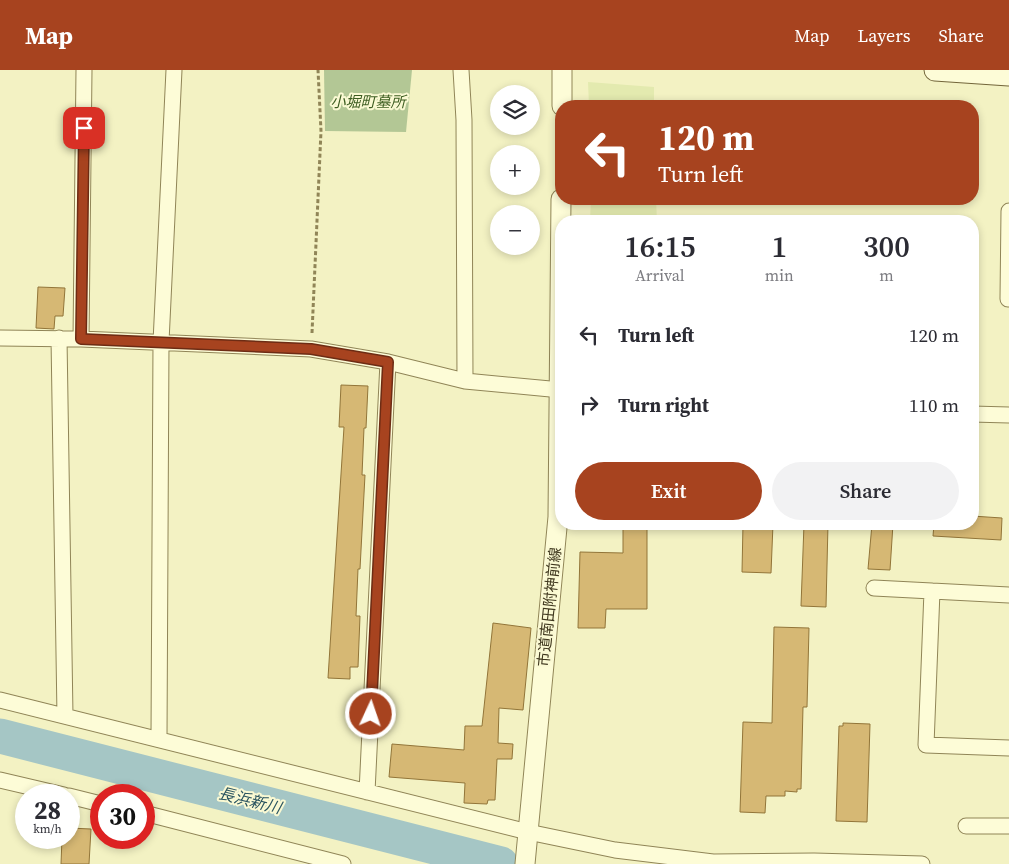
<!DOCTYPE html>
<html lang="en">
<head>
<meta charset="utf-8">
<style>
  :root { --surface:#fff; --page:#f2f2f3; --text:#2b2b33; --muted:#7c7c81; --accent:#a7431f }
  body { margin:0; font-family:"Source Serif 4","Noto Sans JP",serif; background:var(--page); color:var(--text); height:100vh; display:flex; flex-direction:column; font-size:19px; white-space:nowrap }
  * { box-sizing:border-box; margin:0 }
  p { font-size:16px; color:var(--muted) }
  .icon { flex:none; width:28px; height:28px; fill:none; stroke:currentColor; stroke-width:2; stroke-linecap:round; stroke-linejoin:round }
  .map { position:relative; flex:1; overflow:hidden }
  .details { position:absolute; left:555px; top:145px; width:424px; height:315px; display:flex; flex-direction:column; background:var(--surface); border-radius:20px; box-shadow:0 2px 8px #0003 }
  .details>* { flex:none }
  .top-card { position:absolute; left:555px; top:30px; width:424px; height:105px; border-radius:20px; box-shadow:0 2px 8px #0003; background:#a7431f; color:#fff; overflow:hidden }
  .tools { position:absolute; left:490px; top:15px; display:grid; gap:10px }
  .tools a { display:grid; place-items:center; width:50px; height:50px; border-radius:50%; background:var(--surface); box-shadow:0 2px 8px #0003; font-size:25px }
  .speed { position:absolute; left:15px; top:714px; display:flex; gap:10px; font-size:25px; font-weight:700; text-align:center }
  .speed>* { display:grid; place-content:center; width:65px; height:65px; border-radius:50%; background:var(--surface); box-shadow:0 2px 8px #0003; line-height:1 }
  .speed small { font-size:12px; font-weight:400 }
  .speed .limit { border:8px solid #d22; background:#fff; color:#111 }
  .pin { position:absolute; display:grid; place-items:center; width:42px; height:42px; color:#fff; margin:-21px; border-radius:10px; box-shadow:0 2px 8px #0006 }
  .me { position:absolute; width:55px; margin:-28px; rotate:3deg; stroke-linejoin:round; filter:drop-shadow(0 0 4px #0008) }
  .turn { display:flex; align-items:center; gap:18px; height:105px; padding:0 20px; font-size:22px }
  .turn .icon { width:65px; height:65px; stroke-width:2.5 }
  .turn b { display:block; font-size:35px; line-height:42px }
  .eta { display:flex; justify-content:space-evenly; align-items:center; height:85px; text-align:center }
  .eta b { font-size:30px; font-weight:600; line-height:35px }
  .action { display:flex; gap:10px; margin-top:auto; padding:10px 20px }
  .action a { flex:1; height:58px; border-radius:30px; background:var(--accent); color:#fff; font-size:20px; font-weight:600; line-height:58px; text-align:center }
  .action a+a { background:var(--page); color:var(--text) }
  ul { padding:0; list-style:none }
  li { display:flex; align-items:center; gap:15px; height:70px; padding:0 20px }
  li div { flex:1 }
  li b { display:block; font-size:19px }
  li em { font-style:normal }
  header { display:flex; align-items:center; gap:30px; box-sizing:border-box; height:70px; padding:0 25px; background:var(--accent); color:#fff }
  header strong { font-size:24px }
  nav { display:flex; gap:28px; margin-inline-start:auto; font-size:18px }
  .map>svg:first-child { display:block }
  .farmland { fill:#e3eaaf }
  .cemetery { fill:#b3c795 }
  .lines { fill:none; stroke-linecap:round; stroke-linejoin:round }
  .river { stroke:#a5c6c5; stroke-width:35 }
  .building { fill:#d6b874; stroke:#927539 }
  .minor-casing { stroke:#908557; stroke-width:17 }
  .tertiary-casing { stroke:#908557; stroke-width:21 }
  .secondary-casing { stroke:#72653a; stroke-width:23 }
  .path { stroke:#908557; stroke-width:3; stroke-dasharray:4 2.5; stroke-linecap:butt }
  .minor { stroke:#fdfcd7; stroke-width:15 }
  .tertiary { stroke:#fdfcd7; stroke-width:19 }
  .secondary { stroke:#fdfcd7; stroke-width:21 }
  .route-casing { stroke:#6d2c14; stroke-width:12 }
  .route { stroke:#a7431f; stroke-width:9 }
  .labels { text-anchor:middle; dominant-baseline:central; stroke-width:4; stroke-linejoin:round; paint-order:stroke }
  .park-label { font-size:15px; font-style:italic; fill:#3d5d21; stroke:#faf9d3 }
  .street-label { font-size:15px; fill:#3e361d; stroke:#faf9d3 }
  .water-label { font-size:16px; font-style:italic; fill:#2a5460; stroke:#faf9d3 }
</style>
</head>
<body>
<header>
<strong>Map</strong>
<nav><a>Map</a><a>Layers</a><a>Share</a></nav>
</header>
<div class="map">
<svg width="1009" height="794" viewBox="0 0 1009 794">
  <rect width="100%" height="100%" fill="#f3f2c3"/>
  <path class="farmland" d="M588 12 654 17V36H589Z
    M591 129H656L657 151H590Z"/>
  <path class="cemetery" d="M324 0H412L406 62 325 61Z"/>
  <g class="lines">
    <path class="river" d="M0 666 501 794"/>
  </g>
  <path class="building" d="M38 217 65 218 63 246H55L54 259 36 258Z
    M341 315 368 316 366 358H364L362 405H365L360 499H358L356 546H360L358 597H350V609L328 608 344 357H339Z
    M972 446 1002 448 1001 470 933 466 934 454H972Z
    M623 454H647V539H606L605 558H578L580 482 623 483Z
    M743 454H773L771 503 742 502Z
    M804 454H828L826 537 801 536Z
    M872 454H893L890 500 868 499Z
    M493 553 531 558 523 640 499 638 498 673 513 674 512 689H497L495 730H488L487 734 464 733 465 713 389 707 392 674 464 680 465 656H482Z
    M774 557 809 558 807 637H803L801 719H797V722L785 721V726H766L765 743 740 742 743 652 772 653Z
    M843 653 870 654 867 752 836 751 839 656H843Z
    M69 758 91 759 89 794H61L62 768H69Z"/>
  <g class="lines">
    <defs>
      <path id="minor" d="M461 0 464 50 465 311
        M1008 229 1009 141
        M0 268 81 269 311 279 388 292 465 311 561 320
        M59 268 65 646
        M81 269 84 0
        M972 344 1009 345
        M874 518 1009 525
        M932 521 926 675 1009 678
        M0 630 528 762 615 780 713 792 814 791 922 794
        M159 668 161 272 174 0
        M0 710 64 725
        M367 722 388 292
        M69 726 101 734
        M144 743 343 794
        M966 756H1009"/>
      <path id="tertiary" d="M562 36V0
        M525 794 558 447 561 129"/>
      <path id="secondary" d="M935 0 1009 5"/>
    </defs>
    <use href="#minor" class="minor-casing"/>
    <use href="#tertiary" class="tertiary-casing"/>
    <use href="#secondary" class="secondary-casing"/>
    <path class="path" d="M312 263 321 61 318 0"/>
    <use href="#minor" class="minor"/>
    <use href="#tertiary" class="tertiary"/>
    <use href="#secondary" class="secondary"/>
  </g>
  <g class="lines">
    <defs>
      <path id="route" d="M84 58 81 269 311 279 388 292 371 644"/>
    </defs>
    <use href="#route" class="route-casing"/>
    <use href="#route" class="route"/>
  </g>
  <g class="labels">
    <g class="park-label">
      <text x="368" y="31">小堀町墓所</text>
    </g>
    <g class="street-label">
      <text transform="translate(549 537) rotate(-84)">市道南田附神前線</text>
    </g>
    <g class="water-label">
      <text transform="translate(250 730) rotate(14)">長浜新川</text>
    </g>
  </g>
</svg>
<div class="tools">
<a><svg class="icon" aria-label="layers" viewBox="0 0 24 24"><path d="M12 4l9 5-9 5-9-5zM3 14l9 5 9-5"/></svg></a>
<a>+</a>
<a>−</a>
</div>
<div class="speed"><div>28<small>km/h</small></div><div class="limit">30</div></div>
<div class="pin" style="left:84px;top:58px;background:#d93025"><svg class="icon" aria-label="arrive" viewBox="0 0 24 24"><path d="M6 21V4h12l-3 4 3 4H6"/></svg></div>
<svg class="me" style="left:371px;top:644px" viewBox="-20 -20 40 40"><circle r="17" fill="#a7431f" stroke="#fff" stroke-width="3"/><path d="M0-11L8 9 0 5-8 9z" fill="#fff"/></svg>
<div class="top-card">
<div class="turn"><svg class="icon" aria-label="left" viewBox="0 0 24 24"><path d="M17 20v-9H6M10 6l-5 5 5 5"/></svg><div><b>120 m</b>Turn left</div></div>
</div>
<section class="details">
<div class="eta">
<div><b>16:15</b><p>Arrival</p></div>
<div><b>1</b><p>min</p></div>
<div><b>300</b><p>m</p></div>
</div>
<ul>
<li><svg class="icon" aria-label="left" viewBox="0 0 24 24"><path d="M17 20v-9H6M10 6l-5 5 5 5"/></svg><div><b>Turn left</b></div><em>120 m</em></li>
<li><svg class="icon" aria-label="right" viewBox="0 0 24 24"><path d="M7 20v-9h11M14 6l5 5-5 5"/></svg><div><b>Turn right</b></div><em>110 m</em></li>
</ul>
<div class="action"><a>Exit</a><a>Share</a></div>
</section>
</div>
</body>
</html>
